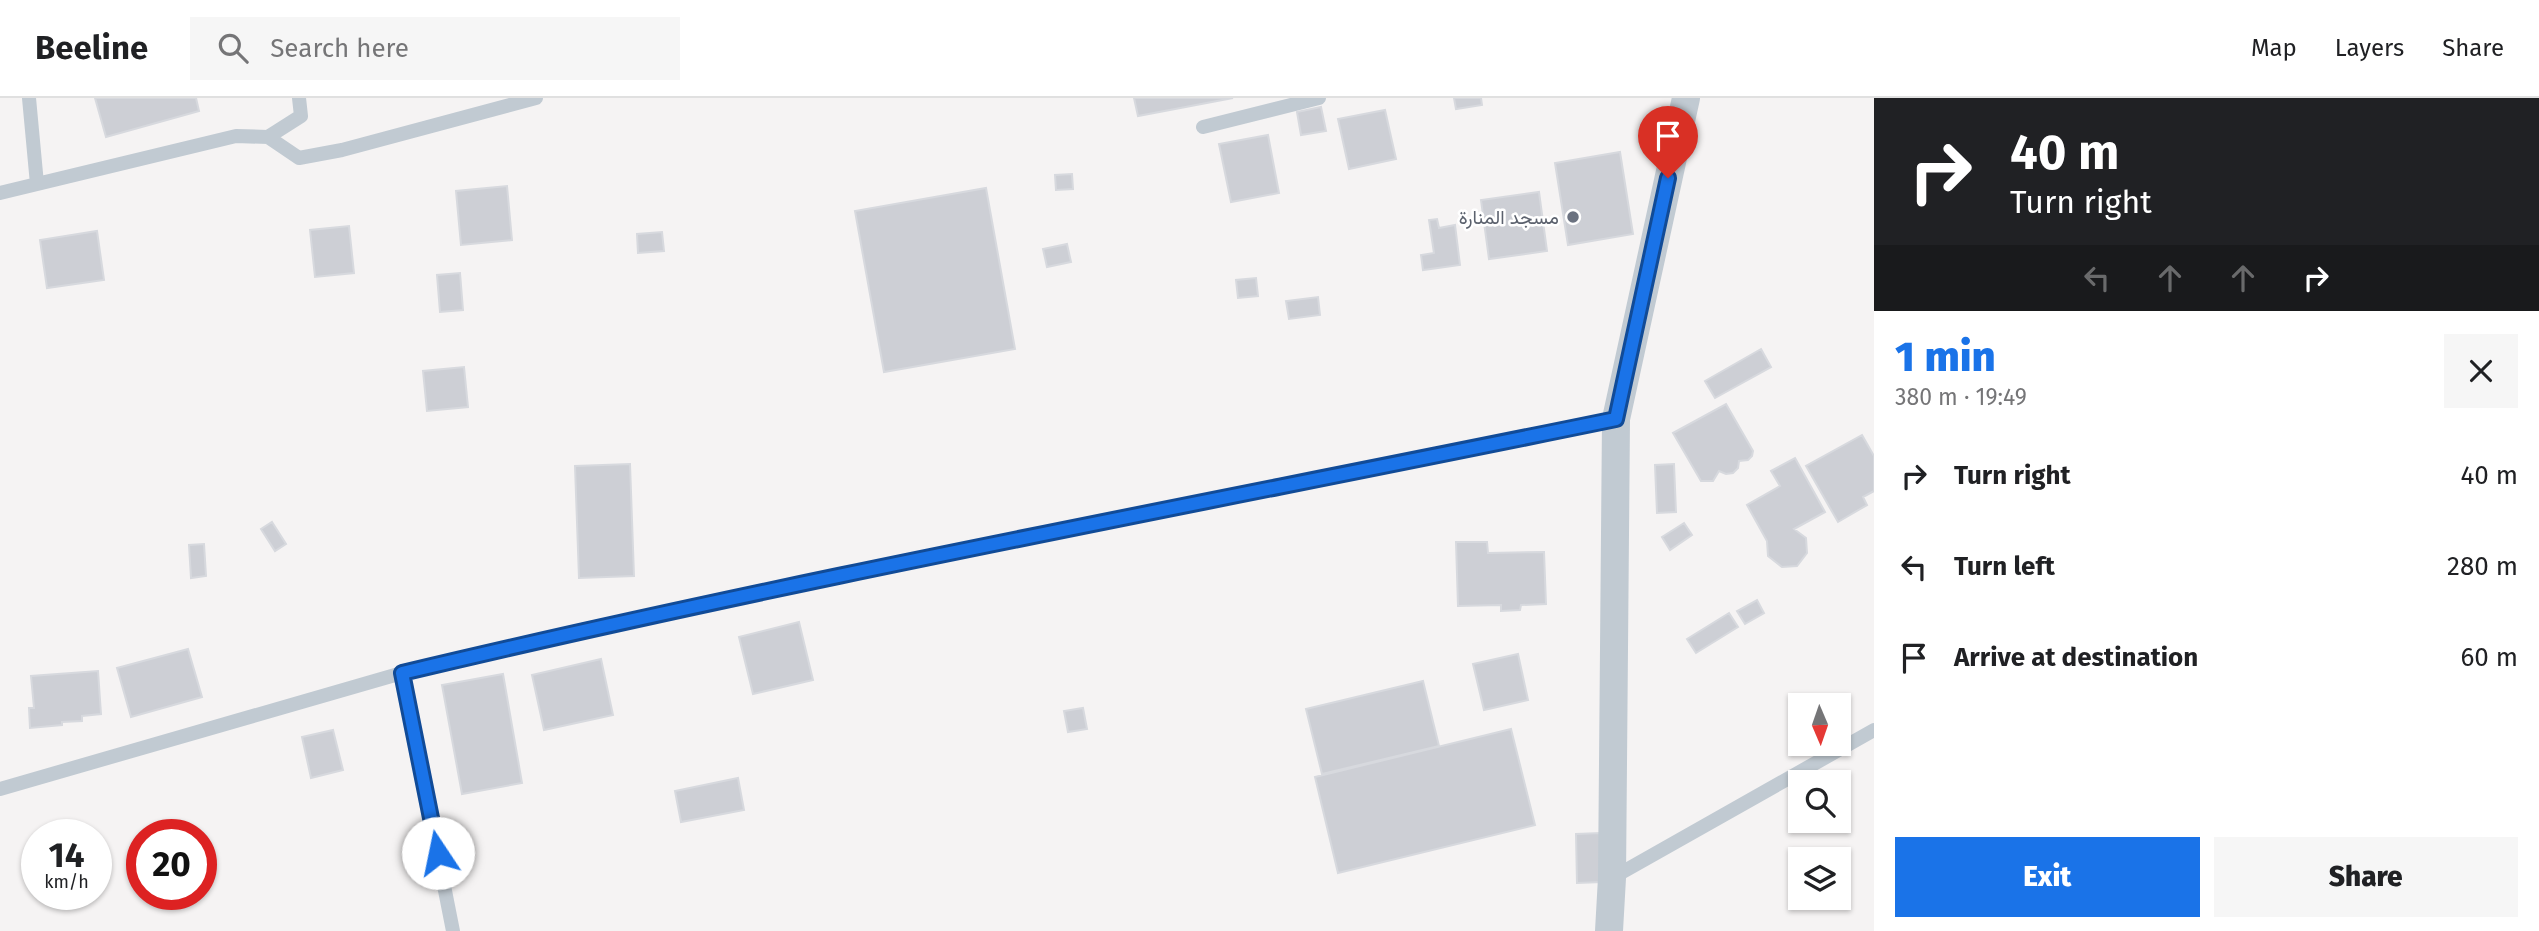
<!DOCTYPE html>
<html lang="en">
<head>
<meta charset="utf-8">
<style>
  :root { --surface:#fff; --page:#f6f6f6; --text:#202124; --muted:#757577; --line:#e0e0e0; --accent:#1a73e8 }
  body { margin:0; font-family:"Fira Sans",Vazirmatn,sans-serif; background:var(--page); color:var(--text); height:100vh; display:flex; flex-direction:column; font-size:26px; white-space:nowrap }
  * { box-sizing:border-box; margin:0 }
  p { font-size:23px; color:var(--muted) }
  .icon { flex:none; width:38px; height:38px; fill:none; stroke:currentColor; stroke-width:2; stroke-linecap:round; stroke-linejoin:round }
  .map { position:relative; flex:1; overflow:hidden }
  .panel { display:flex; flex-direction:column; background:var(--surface); width:665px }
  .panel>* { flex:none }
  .hud { background:#202124; color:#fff; overflow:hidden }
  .needle { width:46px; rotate:178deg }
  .buttons { position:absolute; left:1788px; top:595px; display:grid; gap:14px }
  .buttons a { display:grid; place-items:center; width:63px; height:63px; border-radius:0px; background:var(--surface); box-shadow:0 2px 5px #0004; font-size:35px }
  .speed { position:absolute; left:21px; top:721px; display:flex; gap:14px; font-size:35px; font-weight:700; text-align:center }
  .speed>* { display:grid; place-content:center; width:91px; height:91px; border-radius:50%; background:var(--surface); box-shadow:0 2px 5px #0004; line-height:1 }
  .speed small { font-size:18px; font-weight:400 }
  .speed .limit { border:10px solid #d22; background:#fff; color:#111 }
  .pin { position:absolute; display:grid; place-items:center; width:60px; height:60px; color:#fff; margin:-72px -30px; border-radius:50% 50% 50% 0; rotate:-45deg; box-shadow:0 0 7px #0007 }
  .pin .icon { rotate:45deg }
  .me { position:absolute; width:77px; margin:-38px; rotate:349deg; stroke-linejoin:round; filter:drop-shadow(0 0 5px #0008) }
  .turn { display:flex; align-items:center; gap:24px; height:147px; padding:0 21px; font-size:32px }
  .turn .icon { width:91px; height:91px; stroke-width:2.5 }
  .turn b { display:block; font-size:49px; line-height:60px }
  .lanes { display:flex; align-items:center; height:66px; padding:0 21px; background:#0003; justify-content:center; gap:35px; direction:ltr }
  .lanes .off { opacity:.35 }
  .round { display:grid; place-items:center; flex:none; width:74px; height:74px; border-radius:0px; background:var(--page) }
  .overview { display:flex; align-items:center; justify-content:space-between; height:119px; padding:0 21px }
  h1 { font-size:42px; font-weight:800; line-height:52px; color:var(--accent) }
  .button { display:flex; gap:14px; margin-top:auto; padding:14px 21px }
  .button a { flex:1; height:80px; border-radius:0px; background:var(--accent); color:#fff; font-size:28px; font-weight:800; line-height:80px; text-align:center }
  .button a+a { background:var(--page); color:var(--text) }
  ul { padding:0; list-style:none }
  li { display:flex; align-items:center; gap:21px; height:91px; padding:0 21px }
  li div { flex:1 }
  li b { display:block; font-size:26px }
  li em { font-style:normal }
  header { display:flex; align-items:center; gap:42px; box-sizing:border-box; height:98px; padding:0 35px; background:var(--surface); border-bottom:2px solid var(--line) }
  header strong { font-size:33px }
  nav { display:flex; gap:38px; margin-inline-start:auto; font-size:24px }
  .search { width:490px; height:63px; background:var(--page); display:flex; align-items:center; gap:18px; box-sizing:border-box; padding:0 24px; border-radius:0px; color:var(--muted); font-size:26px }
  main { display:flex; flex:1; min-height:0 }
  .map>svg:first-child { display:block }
  .building { fill:#cdcfd5; stroke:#d7d9de; stroke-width:2 }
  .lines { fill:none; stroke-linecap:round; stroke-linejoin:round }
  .lane { stroke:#c1cad2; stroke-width:14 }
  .street { stroke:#c1cad2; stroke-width:28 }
  .route-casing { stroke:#114b97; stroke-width:18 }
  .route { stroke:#1a73e8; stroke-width:12 }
  .worship-dot { fill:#6b7280; stroke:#fff; stroke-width:2.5 }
  .labels { text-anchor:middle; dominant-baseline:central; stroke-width:5; stroke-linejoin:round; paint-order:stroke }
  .worship-label { font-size:19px; fill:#5b616d; stroke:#fff; text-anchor:end }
</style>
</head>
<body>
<header>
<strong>Beeline</strong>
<div class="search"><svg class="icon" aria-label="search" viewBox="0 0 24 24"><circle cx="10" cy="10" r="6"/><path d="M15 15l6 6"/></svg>Search here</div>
<nav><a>Map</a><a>Layers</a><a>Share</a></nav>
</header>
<main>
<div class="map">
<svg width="1874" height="833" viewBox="0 0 1874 833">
  <rect width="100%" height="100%" fill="#f5f3f3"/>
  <path class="building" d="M95 0H196L199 13 106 39Z
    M1134 0H1233L1138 18Z
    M1454 0H1481L1482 7 1456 11Z
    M1321 9 1326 33 1301 37 1297 14Z
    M1385 12 1396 61 1349 71 1338 21Z
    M1268 37 1279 95 1231 104 1219 46Z
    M1620 54 1633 136 1568 147 1555 65Z
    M1072 76 1073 91 1056 92 1055 77Z
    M507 88 512 142 461 147 456 93Z
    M986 90 1015 251 884 274 855 113Z
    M1539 94 1547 153 1489 161 1481 102Z
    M1437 121 1439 130 1455 127 1460 167 1423 172 1421 157 1434 155 1429 122Z
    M349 128 354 175 315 179 310 132Z
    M97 133 104 182 47 190 40 142Z
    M662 134 664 153 638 155 637 136Z
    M1067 146 1071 164 1047 169 1043 151Z
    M460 175 463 212 440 214 437 177Z
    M1256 180 1258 198 1238 200 1236 182Z
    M1318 199 1320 217 1289 221 1286 203Z
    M1761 251 1771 269 1715 300 1705 283Z
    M464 269 468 309 427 313 423 273Z
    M1726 306 1753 353 1752 358 1748 362 1739 363 1738 370 1733 375 1726 376 1719 373 1713 383H1701L1673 335Z
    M1862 337 1874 358V393L1863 399 1867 407 1838 424 1806 368Z
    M1795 360 1825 414 1794 431 1806 440 1807 455 1797 468 1782 469 1768 458 1767 443 1747 407 1780 388 1771 373Z
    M630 366 634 478 579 480 575 368Z
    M1674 366 1676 414 1657 415 1655 367Z
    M272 424 286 446 275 453 261 431Z
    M1684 425 1692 437 1670 452 1662 439Z
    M1456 444H1487L1488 455 1544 454 1546 506 1521 507 1520 512 1501 513V507L1458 508Z
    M204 446 206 478 191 480 189 447Z
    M1757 502 1764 515 1745 526 1737 513Z
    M1729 515 1738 529 1696 555 1687 541Z
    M799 524 813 582 753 596 739 539Z
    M188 551 202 599 131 619 117 570Z
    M1518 556 1528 602 1484 612 1473 566Z
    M601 561 613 617 544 632 532 577Z
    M98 573 101 616 82 618V623L62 624V627L30 630 29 610H34L31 578Z
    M503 576 522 685 462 696 442 587Z
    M1423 583 1439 648 1322 676 1306 611Z
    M1083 610 1087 631 1068 634 1064 613Z
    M1511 631 1535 727 1338 775 1315 679Z
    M333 632 343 672 311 680 302 639Z
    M738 680 744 712 681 724 675 693Z
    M1601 735 1602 784 1577 785 1576 736Z"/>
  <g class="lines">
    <path class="lane" d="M29 0 37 86
      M1203 29 1319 0
      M268 39 301 18 299 0
      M0 95 236 38 268 39 299 60 342 52 536 0
      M402 575 453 833
      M0 691 402 575 581 532 788 488 1616 321
      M1612 780 1874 632"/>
    <path class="street" d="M1609 833 1612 780 1616 321 1686 0"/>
  </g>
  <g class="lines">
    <defs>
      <path id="route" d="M438 755 402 575C804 479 1211 404 1616 321L1668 80"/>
    </defs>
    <use href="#route" class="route-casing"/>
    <use href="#route" class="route"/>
  </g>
  <circle class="worship-dot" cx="1573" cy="119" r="7"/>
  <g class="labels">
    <g class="worship-label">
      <text x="1559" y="119">مسجد المنارة</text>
    </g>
  </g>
</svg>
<div class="buttons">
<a><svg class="needle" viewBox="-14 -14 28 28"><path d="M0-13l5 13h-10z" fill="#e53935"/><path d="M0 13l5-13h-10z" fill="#757577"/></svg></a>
<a><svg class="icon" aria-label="search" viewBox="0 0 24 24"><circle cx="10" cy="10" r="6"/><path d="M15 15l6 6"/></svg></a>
<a><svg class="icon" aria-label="layers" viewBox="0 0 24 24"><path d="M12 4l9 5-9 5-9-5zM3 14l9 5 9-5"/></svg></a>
</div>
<div class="speed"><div>14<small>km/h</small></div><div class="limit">20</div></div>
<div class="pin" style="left:1668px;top:80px;background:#d93025"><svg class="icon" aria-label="arrive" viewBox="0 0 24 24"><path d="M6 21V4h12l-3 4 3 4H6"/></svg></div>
<svg class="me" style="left:438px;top:755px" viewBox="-20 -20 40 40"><circle r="19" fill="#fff"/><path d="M0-13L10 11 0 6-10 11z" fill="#1a73e8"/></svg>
</div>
<section class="panel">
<div class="hud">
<div class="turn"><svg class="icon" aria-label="right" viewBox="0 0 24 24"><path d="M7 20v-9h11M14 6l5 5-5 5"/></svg><div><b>40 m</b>Turn right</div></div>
<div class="lanes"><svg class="icon off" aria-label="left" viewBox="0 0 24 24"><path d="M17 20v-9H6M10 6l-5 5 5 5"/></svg><svg class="icon off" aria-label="ahead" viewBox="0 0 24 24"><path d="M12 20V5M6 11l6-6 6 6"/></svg><svg class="icon off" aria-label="ahead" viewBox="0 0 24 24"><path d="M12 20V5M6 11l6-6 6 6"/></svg><svg class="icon" aria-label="right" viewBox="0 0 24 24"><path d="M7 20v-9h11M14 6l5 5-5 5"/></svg></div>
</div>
<div class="overview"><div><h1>1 min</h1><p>380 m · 19:49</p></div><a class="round"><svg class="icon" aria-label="close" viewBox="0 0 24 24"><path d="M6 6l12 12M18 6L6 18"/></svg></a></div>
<ul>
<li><svg class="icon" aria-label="right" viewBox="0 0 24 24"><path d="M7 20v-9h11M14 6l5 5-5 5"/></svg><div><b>Turn right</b></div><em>40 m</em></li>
<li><svg class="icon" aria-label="left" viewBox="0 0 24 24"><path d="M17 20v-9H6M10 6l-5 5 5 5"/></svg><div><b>Turn left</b></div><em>280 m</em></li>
<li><svg class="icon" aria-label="arrive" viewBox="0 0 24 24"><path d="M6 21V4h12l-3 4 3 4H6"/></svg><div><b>Arrive at destination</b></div><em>60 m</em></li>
</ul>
<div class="button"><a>Exit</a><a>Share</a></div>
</section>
</main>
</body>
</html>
